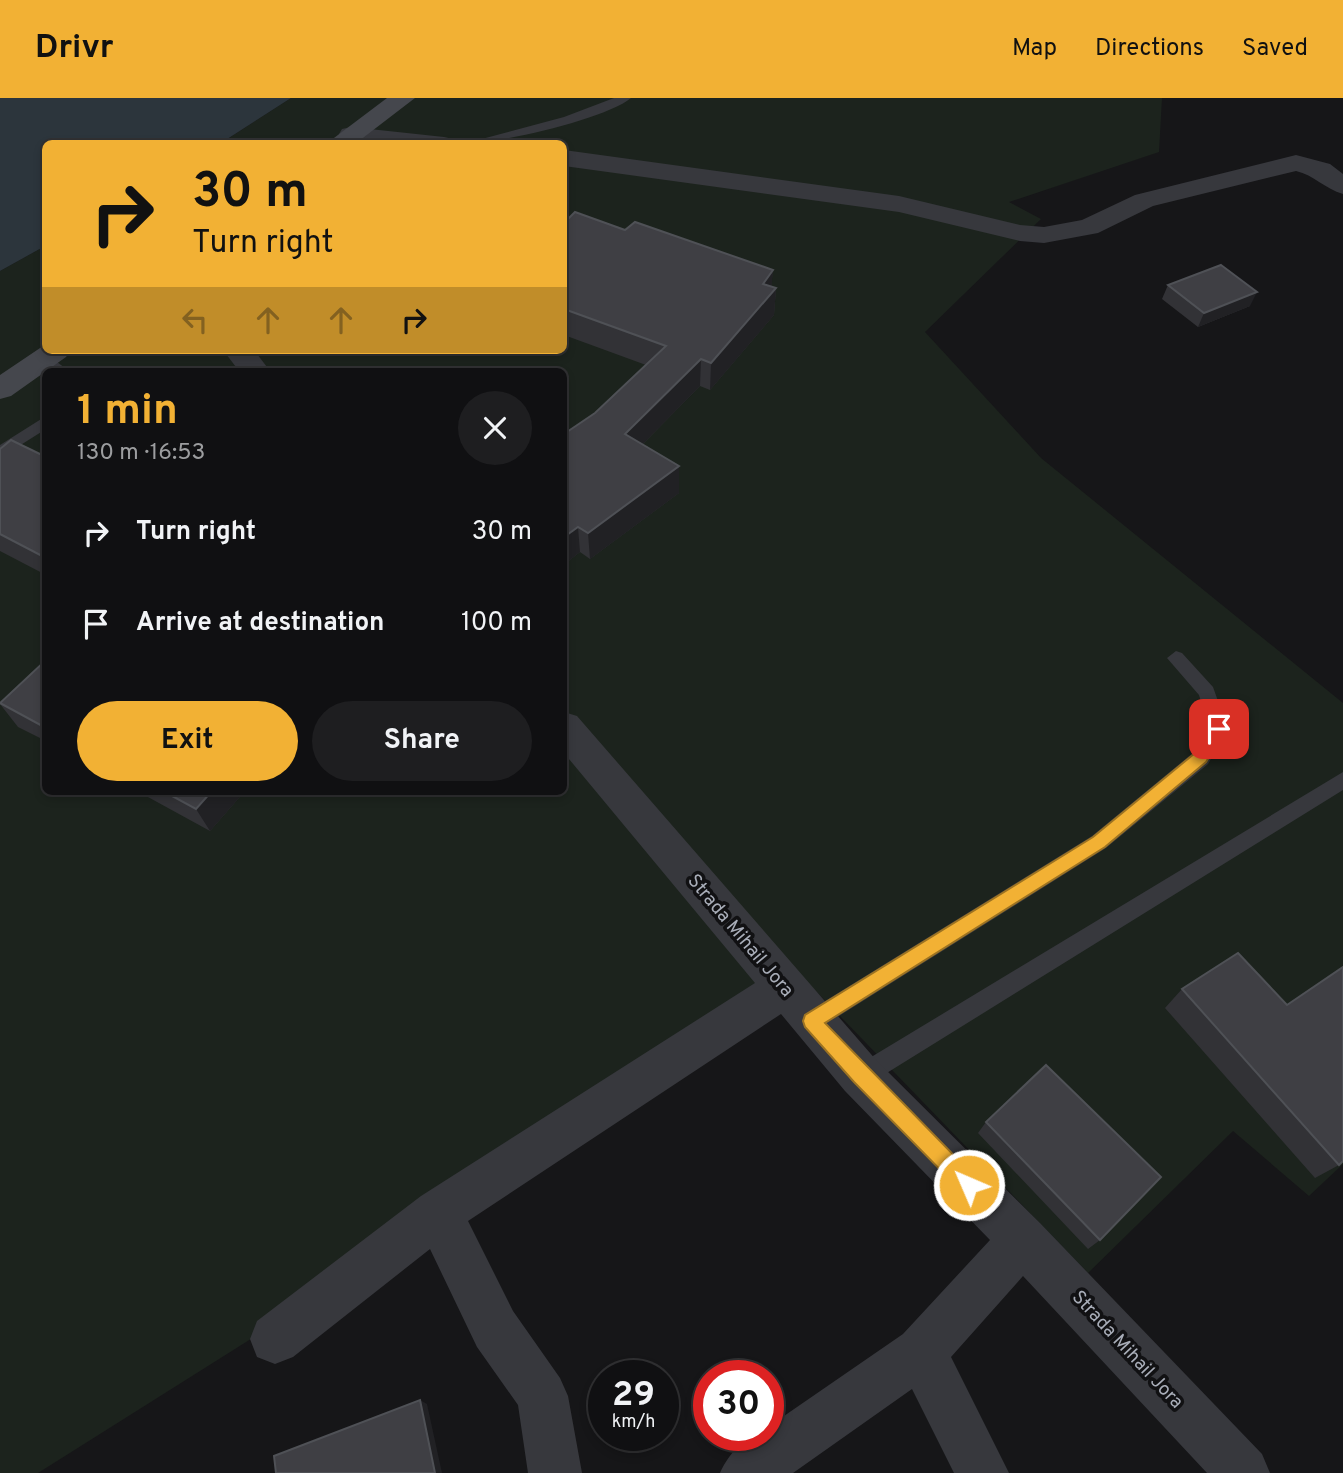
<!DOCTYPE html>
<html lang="en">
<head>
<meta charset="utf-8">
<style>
  :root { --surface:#101012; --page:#1e1e20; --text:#f1f3f6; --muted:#9c9d9f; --line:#303032; --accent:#f2b134 }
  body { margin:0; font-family:Overpass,sans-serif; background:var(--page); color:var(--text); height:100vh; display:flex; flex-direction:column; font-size:26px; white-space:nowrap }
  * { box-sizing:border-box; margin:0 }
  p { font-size:23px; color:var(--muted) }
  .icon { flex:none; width:38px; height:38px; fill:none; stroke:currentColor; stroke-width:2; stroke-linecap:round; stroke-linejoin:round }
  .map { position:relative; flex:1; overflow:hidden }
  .drawer { position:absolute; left:42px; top:270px; width:525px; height:427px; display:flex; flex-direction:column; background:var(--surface); border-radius:10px; box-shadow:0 4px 10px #0003,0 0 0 2px var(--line) }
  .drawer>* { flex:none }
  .banner { position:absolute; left:42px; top:42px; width:525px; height:214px; border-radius:10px; box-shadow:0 4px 10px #0003,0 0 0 2px var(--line); background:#f2b134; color:#111; overflow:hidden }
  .speed { position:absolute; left:588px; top:1262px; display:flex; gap:14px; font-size:35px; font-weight:700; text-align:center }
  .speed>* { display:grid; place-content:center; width:91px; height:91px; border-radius:50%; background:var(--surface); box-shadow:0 4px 10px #0003,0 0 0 2px var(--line); line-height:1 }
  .speed small { font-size:18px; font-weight:400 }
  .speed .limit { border:10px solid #d22; background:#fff; color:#111 }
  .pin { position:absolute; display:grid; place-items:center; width:60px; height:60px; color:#fff; margin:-30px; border-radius:14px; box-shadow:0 4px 10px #0006 }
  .me { position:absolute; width:77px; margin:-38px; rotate:315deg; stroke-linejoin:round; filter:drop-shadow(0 0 5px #0008) }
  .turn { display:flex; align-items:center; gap:24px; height:147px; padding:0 35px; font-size:32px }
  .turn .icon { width:91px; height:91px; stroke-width:2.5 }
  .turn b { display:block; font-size:49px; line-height:60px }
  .lanes { display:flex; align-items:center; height:66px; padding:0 35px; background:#0003; justify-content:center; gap:35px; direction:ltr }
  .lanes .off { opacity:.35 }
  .round { display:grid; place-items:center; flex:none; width:74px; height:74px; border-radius:37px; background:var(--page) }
  .summary { display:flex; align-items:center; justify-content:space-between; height:119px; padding:0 35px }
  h1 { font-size:42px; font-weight:700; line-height:52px; color:var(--accent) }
  .primary-button { display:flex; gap:14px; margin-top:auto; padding:14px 35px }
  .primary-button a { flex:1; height:80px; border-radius:42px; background:var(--accent); color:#111; font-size:28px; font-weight:700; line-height:80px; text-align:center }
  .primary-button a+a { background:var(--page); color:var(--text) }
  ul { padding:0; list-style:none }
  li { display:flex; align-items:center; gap:21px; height:91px; padding:0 35px }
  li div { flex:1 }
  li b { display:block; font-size:26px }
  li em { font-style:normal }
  header { display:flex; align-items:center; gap:42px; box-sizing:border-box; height:98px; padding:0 35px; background:var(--accent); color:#111 }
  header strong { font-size:33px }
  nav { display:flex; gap:38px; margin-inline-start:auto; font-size:24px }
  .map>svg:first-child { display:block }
  .green { fill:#1c231d; fill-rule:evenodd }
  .water { fill:#2c353c }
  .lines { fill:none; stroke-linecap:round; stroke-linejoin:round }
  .service { fill:#37383d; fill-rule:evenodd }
  .minor { fill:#37383d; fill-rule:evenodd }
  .secondary { fill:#45474d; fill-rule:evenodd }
  .wall { fill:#323236 }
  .shaded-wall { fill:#212124 }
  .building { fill:#3f3f44; stroke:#4f5156; stroke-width:2 }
  .route { fill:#f2b134; stroke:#9d7322; stroke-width:2 }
  .labels { text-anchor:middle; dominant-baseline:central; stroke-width:7; stroke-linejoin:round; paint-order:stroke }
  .street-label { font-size:19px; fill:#a8adb8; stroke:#111113 }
</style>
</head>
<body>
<header>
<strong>Drivr</strong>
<nav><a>Map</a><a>Directions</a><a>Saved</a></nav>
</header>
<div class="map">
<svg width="1343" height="1375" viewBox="0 0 1343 1375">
  <rect width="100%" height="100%" fill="#161618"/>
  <path class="green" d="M291 0H1162L1159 54 1009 104 1041 121 925 234 1041 360 1343 605V1066L1309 1098 1233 1033 1088 1175 811 888 38 1375H0V173L45 148 46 252H564V46L221 45ZM46 273H564V693H46Z"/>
  <path class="water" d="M0 0H291L221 45 46 46 45 148 0 173Z"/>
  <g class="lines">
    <path class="service" d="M614 0H631C606 21 497 46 463 46L564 19Z
      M45 255 69 273H52L38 260Z
      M46 318V331L0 360V347Z
      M1176 553 1182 555 1213 589 1228 631 1208 666 1106 750 820 930 812 933 804 930 801 923 804 916 1092 738 1194 654 1209 630 1199 597 1167 560Z
      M1343 674V692L869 986 861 989 853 986 850 978 853 970Z"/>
    <path class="minor" d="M351 29 444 39 453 41 456 46H371L342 41 339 36 342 31Z
      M564 52 899 98 1020 127 1044 129 1082 122 1135 97 1296 57 1330 66 1343 76V96C1325 91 1314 77 1296 73L1153 108 1098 135 1044 145 1020 143 899 114 564 68Z
      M223 252H254L270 273H239Z
      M564 614 577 618 877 963 1040 1125 1262 1356 1270 1375H1207L1023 1178 951 1259 1009 1375H954L912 1291 793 1375H720C729 1355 745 1337 768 1337V1329L903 1236 990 1142 845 993 781 916 468 1123 513 1213 560 1280 568 1298 582 1375H528L518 1307 477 1249 430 1151 293 1259 275 1266 257 1259 250 1241 257 1223 421 1098 755 885 564 655Z"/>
    <path class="secondary" d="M387 0H415L355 46H326Z
      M46 246V252H71L66 259 11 298 0 301V277Z"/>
  </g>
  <path class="wall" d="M564 125 625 132 773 172 771 189 776 190 774 217 710 292 700 288 642 347 679 395 590 461 580 454 566 465 564 463V336L595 315 646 267 564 237Z
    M1168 187 1250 208 1198 229 1162 201Z
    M0 351 46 359V477L0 453Z
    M46 562V643L18 629 0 606Z
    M137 693H245L210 733Z
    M1182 891 1339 1067 1315 1080 1165 910Z
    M986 1024 1100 1142 1088 1151 978 1035Z"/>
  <path class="shaded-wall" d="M773 172 771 196 776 190 774 217 710 292 711 265Z
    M1257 194 1250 208 1198 229 1204 215Z
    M701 261 700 288 626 363 625 336Z
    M679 368V395L590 461 588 435Z
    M578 429 580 454 566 465 564 439Z
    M212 693H245L210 733 196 711Z
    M420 1302 427 1306 442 1375H435Z"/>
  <path class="building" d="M575 114 625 132 635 124 773 172 763 186 776 190 711 265 701 261 625 336 679 368 588 435 578 429 564 439V336L595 315 666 248 564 211V125Z
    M1221 167 1257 194 1204 215 1168 187Z
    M11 342 46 359V460L0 436V351Z
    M46 562V630L0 605Z
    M163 693H212L196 711Z
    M1238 855 1287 907 1343 869V1063L1339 1067 1182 891Z
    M1046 967 1161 1079 1100 1142 986 1024Z
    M420 1302 435 1375H276L274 1358Z"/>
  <path class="route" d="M1219 625 1227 631 1206 664 1105 749 825 925 976 1080 979 1087 976 1094 969 1097 962 1094 854 984 805 929 803 923 805 917 1093 739 1195 655 1214 627Z"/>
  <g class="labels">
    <g class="street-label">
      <text transform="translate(740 838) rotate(50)">Strada Mihail Jora</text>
      <text transform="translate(1127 1252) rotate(47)">Strada Mihail Jora</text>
    </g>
  </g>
</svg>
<div class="speed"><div>29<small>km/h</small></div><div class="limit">30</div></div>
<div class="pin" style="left:1219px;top:631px;background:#d93025"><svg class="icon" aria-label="arrive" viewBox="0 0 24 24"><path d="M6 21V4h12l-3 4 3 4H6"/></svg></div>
<svg class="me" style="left:969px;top:1087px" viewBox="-20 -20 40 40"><circle r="17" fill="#f2b134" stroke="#fff" stroke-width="3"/><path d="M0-11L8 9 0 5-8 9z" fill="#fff"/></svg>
<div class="banner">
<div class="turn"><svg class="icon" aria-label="right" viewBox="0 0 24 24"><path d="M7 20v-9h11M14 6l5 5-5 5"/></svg><div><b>30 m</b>Turn right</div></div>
<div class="lanes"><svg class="icon off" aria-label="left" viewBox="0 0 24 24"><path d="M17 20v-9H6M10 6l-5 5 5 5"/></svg><svg class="icon off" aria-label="ahead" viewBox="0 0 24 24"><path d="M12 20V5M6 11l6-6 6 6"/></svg><svg class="icon off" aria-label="ahead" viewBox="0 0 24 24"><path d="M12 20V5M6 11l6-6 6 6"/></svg><svg class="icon" aria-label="right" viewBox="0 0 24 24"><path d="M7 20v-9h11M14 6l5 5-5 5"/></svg></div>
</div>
<section class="drawer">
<div class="summary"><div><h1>1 min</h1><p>130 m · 16:53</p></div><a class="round"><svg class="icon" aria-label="close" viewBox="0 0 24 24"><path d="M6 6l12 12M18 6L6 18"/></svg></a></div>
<ul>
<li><svg class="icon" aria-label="right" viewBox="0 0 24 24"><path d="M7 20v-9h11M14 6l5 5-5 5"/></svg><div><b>Turn right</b></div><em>30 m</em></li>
<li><svg class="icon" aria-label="arrive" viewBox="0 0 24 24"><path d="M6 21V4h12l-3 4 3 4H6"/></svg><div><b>Arrive at destination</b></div><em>100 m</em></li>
</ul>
<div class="primary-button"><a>Exit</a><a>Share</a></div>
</section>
</div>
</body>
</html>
